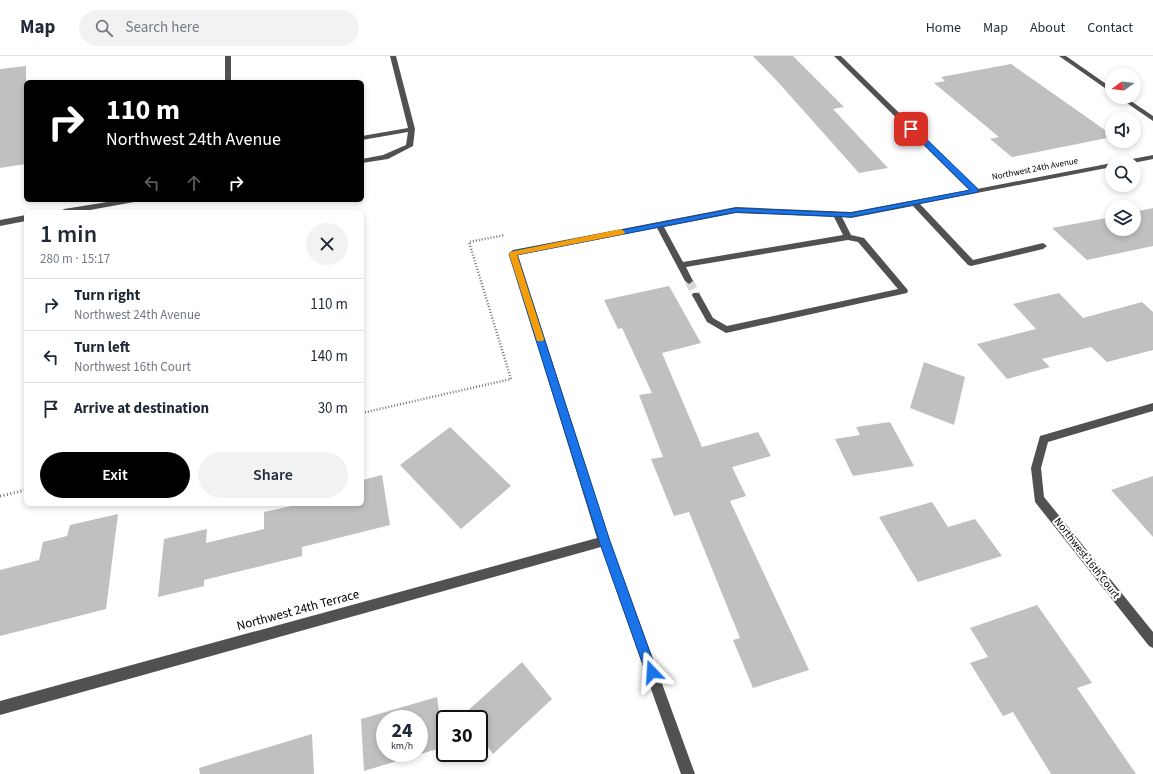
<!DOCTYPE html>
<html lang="en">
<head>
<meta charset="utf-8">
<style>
  :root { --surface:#fff; --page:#f2f2f3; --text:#1f2937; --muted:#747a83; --line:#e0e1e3; --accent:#000 }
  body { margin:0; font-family:"Source Sans 3",sans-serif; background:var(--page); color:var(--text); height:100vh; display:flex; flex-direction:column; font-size:15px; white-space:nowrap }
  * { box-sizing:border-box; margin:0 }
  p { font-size:13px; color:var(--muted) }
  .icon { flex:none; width:22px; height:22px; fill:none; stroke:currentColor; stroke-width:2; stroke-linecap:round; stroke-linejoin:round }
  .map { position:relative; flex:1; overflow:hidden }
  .sheet { position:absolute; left:24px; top:154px; width:340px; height:296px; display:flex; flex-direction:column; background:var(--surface); border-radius:6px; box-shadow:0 2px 6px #0003 }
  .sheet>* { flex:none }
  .banner { position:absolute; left:24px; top:24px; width:340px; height:122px; border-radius:6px; box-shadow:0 2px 6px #0003; background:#000; color:#fff; overflow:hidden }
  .needle { width:26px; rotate:255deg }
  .controls { position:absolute; left:1105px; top:12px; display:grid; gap:8px }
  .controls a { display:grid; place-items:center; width:36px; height:36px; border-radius:50%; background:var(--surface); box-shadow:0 2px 6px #0003; font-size:20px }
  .speed { position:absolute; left:376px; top:654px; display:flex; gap:8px; font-size:20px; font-weight:700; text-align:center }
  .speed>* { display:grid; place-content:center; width:52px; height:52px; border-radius:50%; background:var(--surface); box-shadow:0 2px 6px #0003; line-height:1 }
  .speed small { font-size:10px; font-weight:400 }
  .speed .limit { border:2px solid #111; border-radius:6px; background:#fff; color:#111 }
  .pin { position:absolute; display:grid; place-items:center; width:34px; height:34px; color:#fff; margin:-17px; border-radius:8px; box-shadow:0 2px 6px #0006 }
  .me { position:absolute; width:44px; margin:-22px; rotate:340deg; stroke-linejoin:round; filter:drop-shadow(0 0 3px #0008) }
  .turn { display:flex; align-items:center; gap:14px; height:84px; padding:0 16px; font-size:18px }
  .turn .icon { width:52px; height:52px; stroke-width:2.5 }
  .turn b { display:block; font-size:28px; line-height:34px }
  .lanes { display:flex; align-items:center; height:38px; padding:0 16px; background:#0003; justify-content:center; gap:20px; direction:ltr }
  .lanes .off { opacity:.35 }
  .round { display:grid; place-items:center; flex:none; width:42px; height:42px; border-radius:21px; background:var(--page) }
  .overview { display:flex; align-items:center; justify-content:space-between; height:68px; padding:0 16px }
  h1 { font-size:24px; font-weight:600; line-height:30px }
  .cta { display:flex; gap:8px; margin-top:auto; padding:8px 16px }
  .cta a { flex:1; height:46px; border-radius:24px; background:var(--accent); color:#fff; font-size:16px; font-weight:600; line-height:46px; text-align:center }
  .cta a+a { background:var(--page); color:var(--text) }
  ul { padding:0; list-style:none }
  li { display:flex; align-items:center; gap:12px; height:52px; padding:0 16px; border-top:1px solid var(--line) }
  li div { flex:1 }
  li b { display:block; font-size:15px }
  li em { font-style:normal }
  header { display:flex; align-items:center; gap:24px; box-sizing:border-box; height:56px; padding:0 20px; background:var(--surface); border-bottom:1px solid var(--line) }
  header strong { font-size:19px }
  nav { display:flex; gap:22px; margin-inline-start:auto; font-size:14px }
  .search { width:280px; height:36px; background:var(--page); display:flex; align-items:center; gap:10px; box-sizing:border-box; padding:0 14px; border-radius:22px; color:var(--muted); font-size:15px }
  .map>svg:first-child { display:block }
  .building { fill:#c0c0c0; fill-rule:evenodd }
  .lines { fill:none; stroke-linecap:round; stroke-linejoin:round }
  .minor-tunnel { stroke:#d9d9d9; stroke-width:9; stroke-dasharray:9 4.5; stroke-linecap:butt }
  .path-far1 { stroke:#737373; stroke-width:2.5; stroke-dasharray:1 2; stroke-linecap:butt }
  .path { stroke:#737373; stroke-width:3; stroke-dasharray:1 2.5; stroke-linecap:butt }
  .minor { fill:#515151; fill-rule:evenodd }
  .route { fill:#1a73e8; stroke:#114b97 }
  .slow { fill:#f59e0b }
  .labels { text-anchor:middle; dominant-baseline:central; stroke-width:4; stroke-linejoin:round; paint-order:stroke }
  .far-street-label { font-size:9px; fill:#000; stroke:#fff }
  .street-label { font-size:11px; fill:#000; stroke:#fff }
  .near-street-label { font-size:13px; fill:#000; stroke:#fff }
</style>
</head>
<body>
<header>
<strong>Map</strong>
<div class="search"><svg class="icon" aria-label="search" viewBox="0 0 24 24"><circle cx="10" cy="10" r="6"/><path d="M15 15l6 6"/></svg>Search here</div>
<nav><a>Home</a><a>Map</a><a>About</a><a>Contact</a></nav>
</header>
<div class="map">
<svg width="1153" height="718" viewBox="0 0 1153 718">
  <rect width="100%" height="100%" fill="#fff"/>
  <path class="building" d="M753 0H793L844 51 833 53 888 112 859 117 777 25Z
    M1011 8 1112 79V81L1012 101 990 83 999 81 934 27 945 25 941 21Z
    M26 10V108L0 112V13Z
    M1153 152V190L1087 204 1052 172 1112 161V173H1134V156Z
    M669 230 701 287 662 297 702 391 758 376 771 400 732 411 746 440 730 445 809 614 753 632 733 584 740 582 689 456 674 460 651 403 663 401 639 339 652 337 622 272 618 273 604 244Z
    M1059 237 1083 262 1142 246 1153 256V294L1107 306 1091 291 1042 303 1050 311 1007 323 977 288 1036 273 1013 248Z
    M924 306 965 321 954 369 910 352Z
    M890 366 914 410 853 420 835 383 860 379 856 371Z
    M450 371 511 430 461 473 400 409Z
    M382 419 390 469 302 491V500L204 524V530L158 541 164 483 207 473 206 487 264 473V456L301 448H362V424Z
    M1153 420V481L1111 434Z
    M932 446 948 471 975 463 1002 500 918 526 879 461Z
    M118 458 106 553 0 580V514L39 504 43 486 67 480 70 469Z
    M1037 549 1092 627 1077 632 1136 718H1051L1013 656 1003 660 970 607 988 601 970 572Z
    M522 606 552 643 493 698 479 678V663H468L464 658Z
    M437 641 444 691 364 715 361 663ZM385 663H419V697H385Z
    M312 678 314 718H200L199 712Z"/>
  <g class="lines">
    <path class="minor-tunnel" d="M689 225 696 239"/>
    <path class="path-far1" d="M362 357 511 323 469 186 505 179"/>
    <path class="path" d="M0 440 26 434"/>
    <path class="minor" d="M225 0H231V26H225Z
      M390 0H396L415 73 413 90 388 103 362 107V103L383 99 406 89 408 76 362 84V80L408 72Z
      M834 0H841L977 133 1112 107H1113L1112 111 920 148 973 204 1043 187 1047 190 1043 193 971 210 968 209 913 150 851 162 842 161 851 179 864 182 907 233 908 235 907 237 726 277 707 266 692 239 693 237H699L713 262 727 270 898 233 858 186 848 184 686 211 693 225 689 228 685 225 657 172 518 199 610 485 695 718H681L601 491 0 659V645L597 482 509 197 513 194 736 151 851 156 969 134ZM736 157 834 161 843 179 683 206 664 171Z
      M1059 0H1066L1112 32V37Z
      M1118 41H1125L1153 60V65Z
      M1153 99V103L1133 107H1118L1122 105Z
      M120 144H138L134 146 79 156H60L64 153Z
      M26 159V165L0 170V164Z
      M1153 347V355L1048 386 1041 412 1044 441 1153 576V592L1149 590 1035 446 1031 412 1040 380Z"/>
  </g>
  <path class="route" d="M909 71H914L978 133V136L851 161 736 156 517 199 610 485 657 616 656 620 652 622 647 620 599 485 509 198 513 195 736 152 851 157 970 134 909 74Z"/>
  <path class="slow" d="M621 173 625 176 624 178 517 199 544 283 543 285H537L509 198 510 196Z"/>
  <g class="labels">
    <g class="far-street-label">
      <text transform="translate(1035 113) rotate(-11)">Northwest 24th Avenue</text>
    </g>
    <g class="street-label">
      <text transform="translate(1087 502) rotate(52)">Northwest 16th Court</text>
    </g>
    <g class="near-street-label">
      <text transform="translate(298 554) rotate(-15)">Northwest 24th Terrace</text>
    </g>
  </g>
</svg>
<div class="controls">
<a><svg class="needle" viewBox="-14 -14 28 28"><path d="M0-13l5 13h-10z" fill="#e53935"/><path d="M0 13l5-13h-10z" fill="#747a83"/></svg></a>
<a><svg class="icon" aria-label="sound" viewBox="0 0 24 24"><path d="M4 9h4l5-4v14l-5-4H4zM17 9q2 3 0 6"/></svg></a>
<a><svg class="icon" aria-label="search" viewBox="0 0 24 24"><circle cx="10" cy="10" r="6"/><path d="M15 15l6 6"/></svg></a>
<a><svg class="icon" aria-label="layers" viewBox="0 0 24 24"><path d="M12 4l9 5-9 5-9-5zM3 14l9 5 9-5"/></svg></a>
</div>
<div class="speed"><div>24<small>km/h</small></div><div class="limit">30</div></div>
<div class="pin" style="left:911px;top:73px;background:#d93025"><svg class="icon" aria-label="arrive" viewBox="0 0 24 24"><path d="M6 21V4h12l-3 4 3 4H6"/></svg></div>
<svg class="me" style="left:652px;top:616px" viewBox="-20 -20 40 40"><path d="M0-17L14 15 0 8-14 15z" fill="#1a73e8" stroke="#fff" stroke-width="4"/></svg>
<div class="banner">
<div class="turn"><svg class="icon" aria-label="right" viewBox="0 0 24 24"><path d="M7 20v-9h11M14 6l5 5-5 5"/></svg><div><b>110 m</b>Northwest 24th Avenue</div></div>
<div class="lanes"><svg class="icon off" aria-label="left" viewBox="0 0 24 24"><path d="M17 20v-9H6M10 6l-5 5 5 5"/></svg><svg class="icon off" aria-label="ahead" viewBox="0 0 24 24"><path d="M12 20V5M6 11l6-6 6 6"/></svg><svg class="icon" aria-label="right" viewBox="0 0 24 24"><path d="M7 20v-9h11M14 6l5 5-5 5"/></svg></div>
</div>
<section class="sheet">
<div class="overview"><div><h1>1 min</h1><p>280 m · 15:17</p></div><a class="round"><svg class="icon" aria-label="close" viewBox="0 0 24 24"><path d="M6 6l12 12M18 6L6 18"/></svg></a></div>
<ul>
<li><svg class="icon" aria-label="right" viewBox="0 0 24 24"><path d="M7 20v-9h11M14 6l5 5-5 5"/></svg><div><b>Turn right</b><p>Northwest 24th Avenue</p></div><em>110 m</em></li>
<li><svg class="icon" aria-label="left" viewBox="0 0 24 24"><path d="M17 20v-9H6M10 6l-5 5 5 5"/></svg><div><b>Turn left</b><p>Northwest 16th Court</p></div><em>140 m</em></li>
<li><svg class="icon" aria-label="arrive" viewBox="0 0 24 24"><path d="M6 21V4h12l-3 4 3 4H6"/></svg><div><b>Arrive at destination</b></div><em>30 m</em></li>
</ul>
<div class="cta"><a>Exit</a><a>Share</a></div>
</section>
</div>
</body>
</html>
